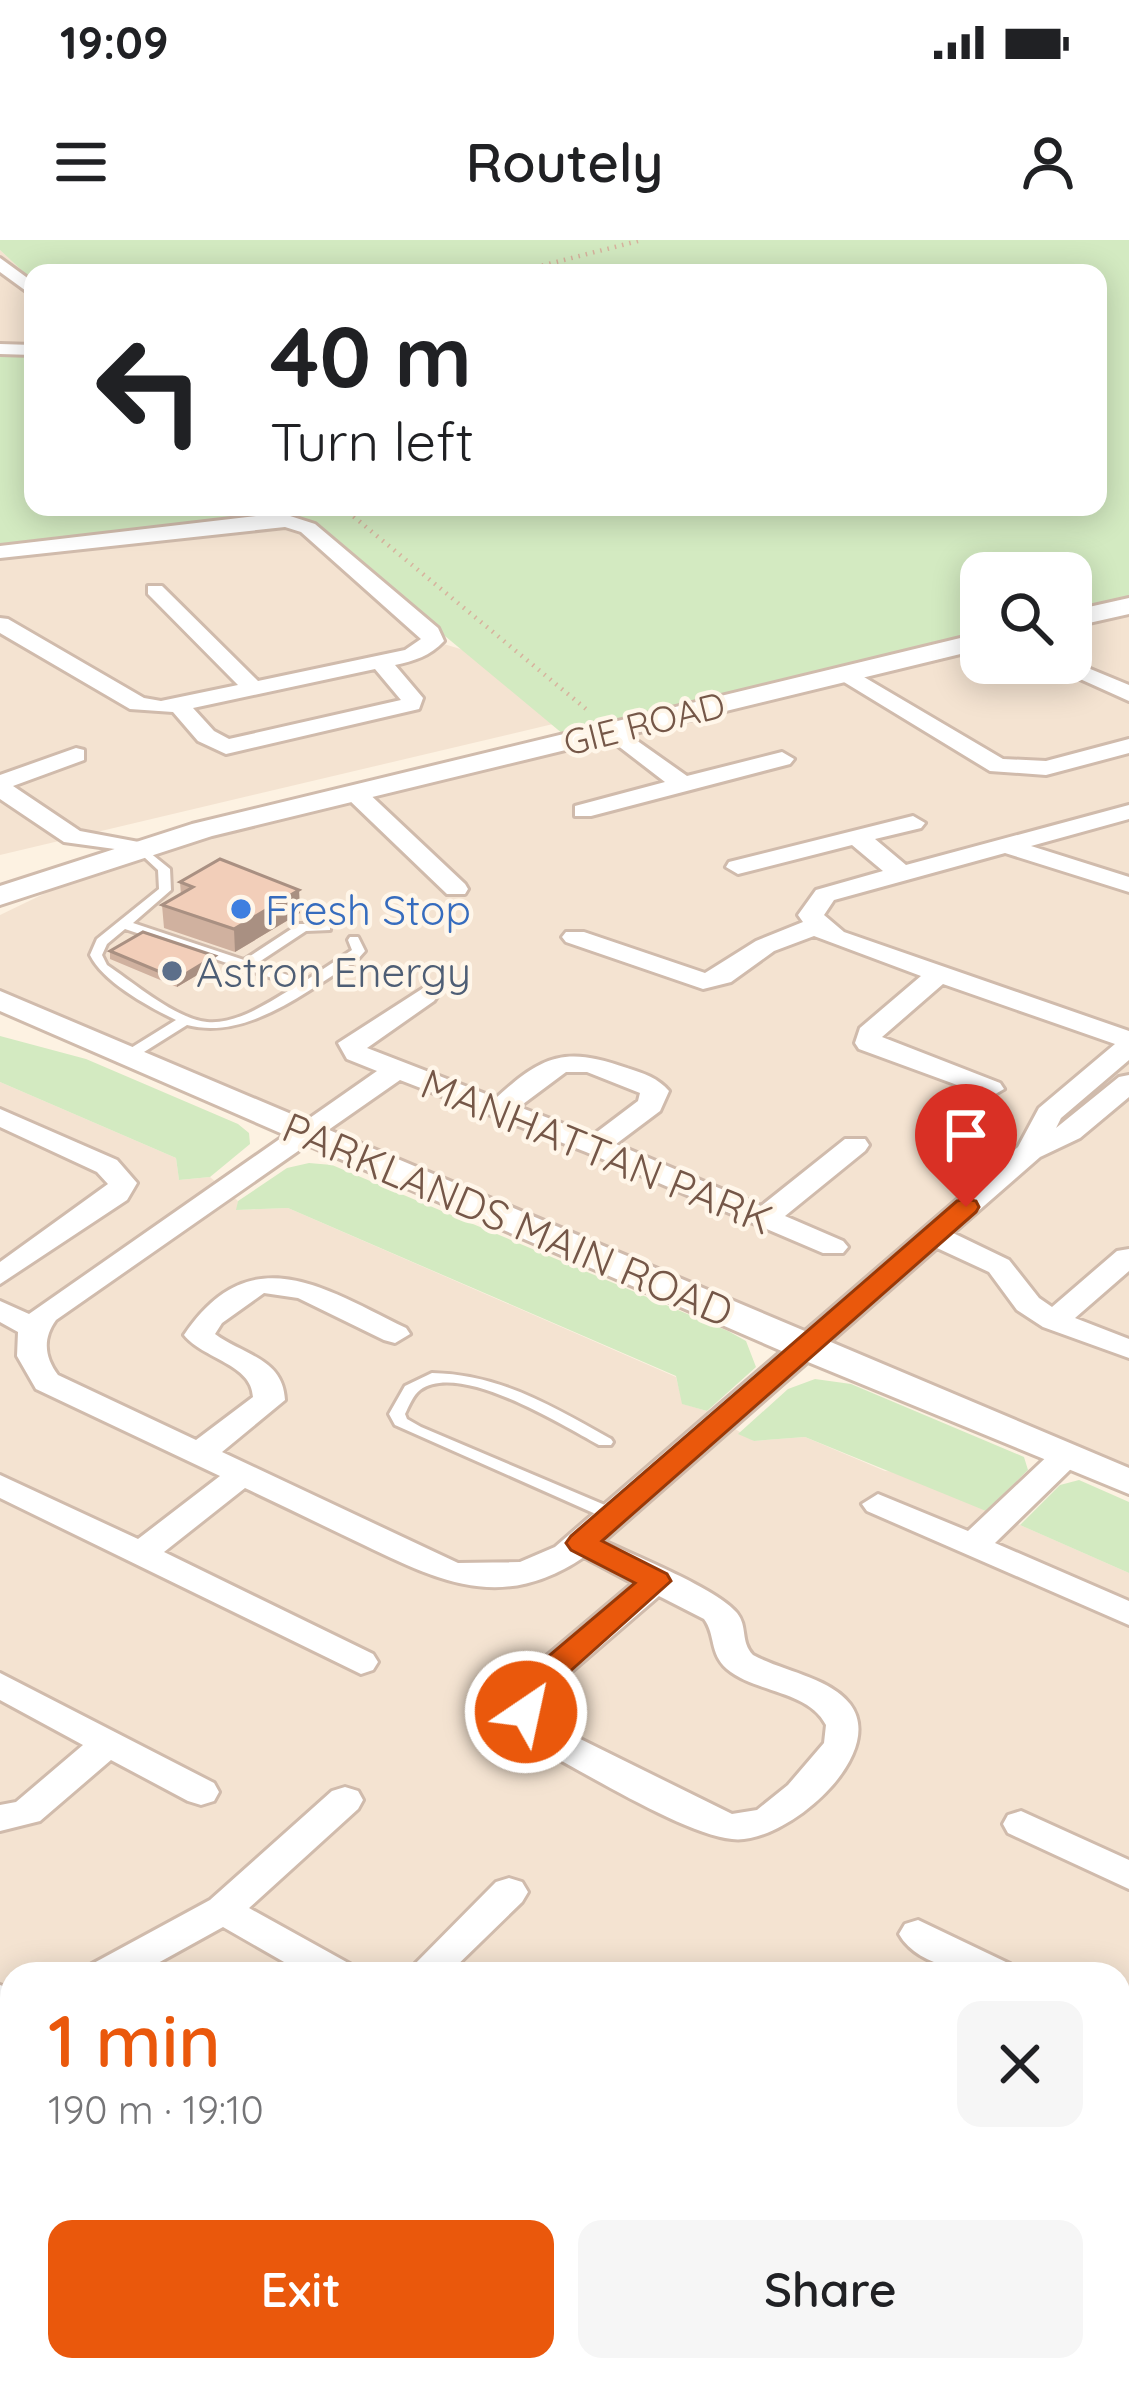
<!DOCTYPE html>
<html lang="en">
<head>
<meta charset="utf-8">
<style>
  :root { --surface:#fff; --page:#f6f6f6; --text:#202124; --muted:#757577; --accent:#ea580c }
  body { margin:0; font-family:Quicksand,sans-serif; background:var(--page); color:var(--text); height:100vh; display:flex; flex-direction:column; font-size:45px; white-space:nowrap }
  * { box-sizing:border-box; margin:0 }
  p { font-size:39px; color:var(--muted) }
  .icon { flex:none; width:66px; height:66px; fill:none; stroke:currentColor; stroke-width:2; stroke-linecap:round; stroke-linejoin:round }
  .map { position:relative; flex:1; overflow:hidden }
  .panel { position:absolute; left:0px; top:1722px; width:1131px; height:420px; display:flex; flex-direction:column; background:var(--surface); border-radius:36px 36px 0 0; box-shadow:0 6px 30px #0003 }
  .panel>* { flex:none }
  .top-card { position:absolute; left:24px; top:24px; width:1083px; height:252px; border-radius:24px; box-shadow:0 6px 30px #0003; background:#fff; color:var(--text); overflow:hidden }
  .fabs { position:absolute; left:960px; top:312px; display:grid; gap:24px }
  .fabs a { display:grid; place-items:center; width:132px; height:132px; border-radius:24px; background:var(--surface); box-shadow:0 6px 30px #0003; font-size:60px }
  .pin { position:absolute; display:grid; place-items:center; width:102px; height:102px; color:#fff; margin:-123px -51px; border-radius:50% 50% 50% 0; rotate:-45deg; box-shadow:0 0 12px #0007 }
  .pin .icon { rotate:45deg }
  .me { position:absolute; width:132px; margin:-66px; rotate:34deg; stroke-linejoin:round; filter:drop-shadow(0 0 9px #0008) }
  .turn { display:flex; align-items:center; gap:42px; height:252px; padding:0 48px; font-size:54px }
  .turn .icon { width:156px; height:156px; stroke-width:2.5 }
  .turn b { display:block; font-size:84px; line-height:102px }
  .round { display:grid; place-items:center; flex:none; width:126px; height:126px; border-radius:24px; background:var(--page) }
  .headline { display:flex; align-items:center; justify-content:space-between; height:204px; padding:0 48px }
  h1 { font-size:72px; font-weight:600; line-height:90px; color:var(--accent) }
  .primary-button { display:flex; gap:24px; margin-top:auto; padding:24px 48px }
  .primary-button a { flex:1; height:138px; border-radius:24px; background:var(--accent); color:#fff; font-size:48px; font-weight:600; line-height:138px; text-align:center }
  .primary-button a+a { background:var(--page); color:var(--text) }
  .status { display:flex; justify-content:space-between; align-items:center; height:84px; padding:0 60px; background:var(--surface); direction:ltr }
  .status svg { height:33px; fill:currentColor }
  header { display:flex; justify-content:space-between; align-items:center; height:156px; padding:0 48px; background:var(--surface); font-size:54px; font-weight:600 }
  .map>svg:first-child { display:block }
  .residential { fill:#f4e3d1; fill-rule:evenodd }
  .green { fill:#d3eac1 }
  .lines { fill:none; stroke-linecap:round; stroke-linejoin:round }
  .service-casing { stroke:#d0bbac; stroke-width:6 }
  .minor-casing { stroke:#d0bbac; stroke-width:6 }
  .tertiary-casing { stroke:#d0bbac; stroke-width:6 }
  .path { stroke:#d7b29d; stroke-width:4.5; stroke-dasharray:1.5 6; stroke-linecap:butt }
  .service { fill:#fff; fill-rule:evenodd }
  .minor { fill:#fff; fill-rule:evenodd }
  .tertiary { fill:#fff; fill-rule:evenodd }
  .wall { fill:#d0b19f }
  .shaded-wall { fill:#a99082 }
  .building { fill:#f2ceb9; stroke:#a99082; stroke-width:3 }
  .route { fill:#ea580c; stroke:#983908; stroke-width:3 }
  .shop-dot { fill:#3f7fe0; stroke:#fff6e9; stroke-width:4.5 }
  .service-dot { fill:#5c6f8a; stroke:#fff6e9; stroke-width:4.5 }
  .labels { text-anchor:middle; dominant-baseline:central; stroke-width:9; stroke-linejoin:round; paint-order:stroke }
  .far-street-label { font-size:36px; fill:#755748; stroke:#fff6e9 }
  .shop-label { font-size:42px; fill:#366cbe; stroke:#fff6e9; text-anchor:start }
  .service-label { font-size:42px; fill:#4e5e75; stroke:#fff6e9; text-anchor:start }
  .street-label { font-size:42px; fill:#755748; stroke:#fff6e9 }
</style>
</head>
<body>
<div class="status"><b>19:09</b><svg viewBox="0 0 49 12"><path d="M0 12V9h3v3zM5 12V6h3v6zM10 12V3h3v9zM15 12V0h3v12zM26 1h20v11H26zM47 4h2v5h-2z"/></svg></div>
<header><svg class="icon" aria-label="menu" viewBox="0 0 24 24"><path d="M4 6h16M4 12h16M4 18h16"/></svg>Routely<svg class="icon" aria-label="person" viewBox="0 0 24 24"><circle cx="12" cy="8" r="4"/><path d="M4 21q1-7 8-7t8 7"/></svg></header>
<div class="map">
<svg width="1129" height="2142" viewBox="0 0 1129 2142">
  <rect width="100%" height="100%" fill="#fdf2e2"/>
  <path class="residential" d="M0 10 33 41V113L0 112Z
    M297 282 434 401 467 411 553 484 0 615V311Z
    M1129 366V1242L0 760V675L54 649 169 609 306 565 981 401V423H1071V379Z
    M0 842 176 918 179 940 210 937 238 961 237 970 288 968 676 1137 683 1164 707 1171 754 1201 805 1197 885 1231 900 1232 1129 1333V2142H0ZM12 1734H1119V2130H12Z"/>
  <path class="green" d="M0 0H1129V361L1071 374V333H981V396L563 494 304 279 265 277 0 304V112L33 113V267H1098V33H33V41L0 10Z
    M0 796 86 819 238 884 249 893 250 904 210 937 179 940 176 918 0 842Z
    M309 923 332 925 728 1091 746 1101 756 1127 707 1171 682 1164 676 1136 288 968 236 970 238 961 287 928Z
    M815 1139 851 1144 1024 1217 1028 1230 986 1271 805 1197 754 1201 738 1194 788 1149Z
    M1079 1240 1129 1262V1333L1020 1285 1060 1245Z"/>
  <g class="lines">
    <defs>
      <path id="service" d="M149 612 170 629 171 650 133 683 244 720 299 684H330V690L306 691 256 724 305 741 352 710 348 700 350 697H358L365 711 356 721C307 750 247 801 187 785L128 822H118L116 819 118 816 176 780C149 767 103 742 90 715L97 699 159 649 158 630 143 616ZM125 689 296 746C271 761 237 785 207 782 176 779 134 743 107 725L102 715 107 704Z
        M432 1133C500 1134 553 1167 611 1199L613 1202 611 1205H599C562 1185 460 1121 420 1150 413 1155 409 1166 405 1174L407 1179 421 1187 619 1271 621 1275 619 1279H607L395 1185 389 1174 405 1146Z"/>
      <path id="minor" d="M0 18 33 42V56L0 32Z
        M0 104 33 105V115L0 114Z
        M264 275H287L315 284 438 388 444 401C430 416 414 421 395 425L423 458 419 469 226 514 198 501 173 472 130 469 0 393V378L8 379 144 458 161 461 238 445 148 354V346H162L258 441 405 410 421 399 301 292 285 287 0 318V306ZM375 429 401 460 229 499 214 491 193 468Z
        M1071 421 1129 445V461L1049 425Z
        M847 427 1003 519 1046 521 1129 499V513L1046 535 990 531 839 439V429Z
        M612 483 687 536 782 512 794 519 790 524 591 576H575V566L665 542 604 495V485Z
        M76 508 84 510V520L13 546 80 591 144 603V613L64 602 0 559V535Z
        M355 546 363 548 465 644 468 649 465 654H447L347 558V548Z
        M1129 565V579L1031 606 1129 637V652L1005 613 834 660 824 675 844 692 1129 791V820L1061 878 1056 888 1119 837 1129 835V857L1080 898 1040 917 953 993 1009 1020 1039 1058 1052 1067 1117 1011 1129 1009V1031L1075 1078 1129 1099V1118L1043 1087 1017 1070 989 1032 937 1008 604 1301C635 1316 718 1349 737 1373 748 1387 740 1401 753 1415 782 1431 829 1437 850 1464 889 1515 784 1606 732 1599 683 1594 581 1530 534 1506L512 1481 509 1462 524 1435 633 1343 584 1317C503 1372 441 1342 364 1305 324 1286 285 1267 245 1248L164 1312 373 1414 378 1422 373 1430 361 1434 0 1258V1235L138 1299 220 1236 36 1149 17 1116 18 1092 0 1082V1061L29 1074 377 831 347 819 338 803 425 747 438 755 434 761 367 808 496 858C543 815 565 806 627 828 643 833 658 838 669 851L660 871 616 904 761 966 845 899H865L869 905 865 911 785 976 843 1001 848 1007 843 1013H823L586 912 400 840 56 1080C42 1099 45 1118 58 1135L196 1200 253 1157C252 1124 203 1119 184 1095 250 997 322 1047 406 1088L410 1094 395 1103 384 1100 298 1058 264 1053 222 1083 215 1094C243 1115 283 1118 285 1160L222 1212 458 1323 520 1322 555 1307 1018 907 1039 868 1115 804 943 744 882 797 1000 843 1004 849 990 857 859 809 855 803 860 788 921 736 814 696 774 711 731 742 703 749 566 702 562 697 566 692H584L705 733 756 701 803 682 798 675 816 650 883 631 852 605 738 634 726 627 729 622 913 576 925 583 921 588 875 599 906 625ZM566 832H587L640 853 638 861 593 895 519 867ZM659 1356 704 1379C716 1395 709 1413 727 1429 755 1453 808 1450 826 1485L824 1503 788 1545 757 1570 732 1574 558 1488C545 1475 541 1467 550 1450Z
        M0 869 117 920 137 943 127 960 0 1044V1022L108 944 97 932 0 887Z
        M1066 1206 1082 1216 1077 1223 995 1303 1129 1361V1385L867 1271 862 1264 878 1254 968 1291 1055 1209Z
        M0 1433 214 1543 219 1552 214 1561 201 1565 188 1561 111 1520 40 1581 0 1591V1565L16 1562 83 1505 0 1460Z
        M345 1547 358 1551 363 1560 358 1569 249 1668 350 1724 355 1734H305L223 1687 138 1734H87L92 1724 210 1660 332 1551Z
        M1021 1571 1129 1620V1649L1008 1593 1003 1584 1008 1575Z
        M509 1638 522 1642 528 1652 522 1662 448 1734H405L496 1642Z
        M918 1680 1010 1724 1015 1734C979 1734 919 1730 899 1694L905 1684Z
        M0 1745 12 1749V1783L0 1779Z
        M1119 1782 1129 1785V1818L1119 1815Z
        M1119 2054 1129 2058V2096L1119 2092Z
        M458 2130H505L499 2142H452Z
        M952 2130H1012L1018 2142H958Z"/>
      <path id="tertiary" d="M1129 358V374L1071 387V371Z
        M981 393V409L212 596 0 665V646L192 584Z
        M0 751 1129 1228V1254L791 1115 0 771Z"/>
    </defs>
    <use href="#service" class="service-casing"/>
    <use href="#minor" class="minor-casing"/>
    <use href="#tertiary" class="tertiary-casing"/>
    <path class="path" d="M513 33 642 0
      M342 267 586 469"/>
    <use href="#service" class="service"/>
    <use href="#minor" class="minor"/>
    <use href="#tertiary" class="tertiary"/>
  </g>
  <path class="wall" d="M180 642 299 650 300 673 235 712 164 688 162 665 181 655Z
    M110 711 216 724 177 747 110 719Z"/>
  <path class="shaded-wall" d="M299 650 300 673 235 712 234 689Z
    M215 716 216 724 177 747V739Z"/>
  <path class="building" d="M220 619 299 650 234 689 162 665 193 647 180 642Z
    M143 692 215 716 177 739 110 711Z"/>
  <path class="route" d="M966 959 976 961 979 967 976 972 602 1301 667 1334 671 1341 548 1451 537 1480H515L510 1472 513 1452 525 1436 635 1343 571 1310 566 1303 571 1296 957 961Z"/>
  <circle class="shop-dot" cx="241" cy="669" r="12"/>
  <circle class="service-dot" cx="172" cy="731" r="12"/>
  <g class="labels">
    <g class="far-street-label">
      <text transform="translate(644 483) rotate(-14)">GIE ROAD</text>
    </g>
    <g class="shop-label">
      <text x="265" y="669">Fresh Stop</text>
    </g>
    <g class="service-label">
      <text x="196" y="731">Astron Energy</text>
    </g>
    <g class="street-label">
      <text transform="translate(597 911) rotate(22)">MANHATTAN PARK</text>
      <text transform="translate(508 979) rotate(23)">PARKLANDS MAIN ROAD</text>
    </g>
  </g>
</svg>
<div class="fabs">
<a><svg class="icon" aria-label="search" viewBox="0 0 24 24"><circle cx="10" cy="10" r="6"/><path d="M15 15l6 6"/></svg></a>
</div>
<div class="pin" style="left:966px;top:967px;background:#d93025"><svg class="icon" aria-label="arrive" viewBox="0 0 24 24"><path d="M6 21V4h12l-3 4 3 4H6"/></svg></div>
<svg class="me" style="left:526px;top:1472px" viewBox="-20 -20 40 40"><circle r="17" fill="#ea580c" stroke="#fff" stroke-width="3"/><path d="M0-11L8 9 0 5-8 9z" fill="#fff"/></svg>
<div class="top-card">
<div class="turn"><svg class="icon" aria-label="left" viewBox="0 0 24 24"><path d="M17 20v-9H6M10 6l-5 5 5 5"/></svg><div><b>40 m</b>Turn left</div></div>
</div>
<section class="panel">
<div class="headline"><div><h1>1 min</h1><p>190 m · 19:10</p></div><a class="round"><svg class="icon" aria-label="close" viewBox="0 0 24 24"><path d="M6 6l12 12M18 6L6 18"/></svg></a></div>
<div class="primary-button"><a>Exit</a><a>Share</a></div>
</section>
</div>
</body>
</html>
